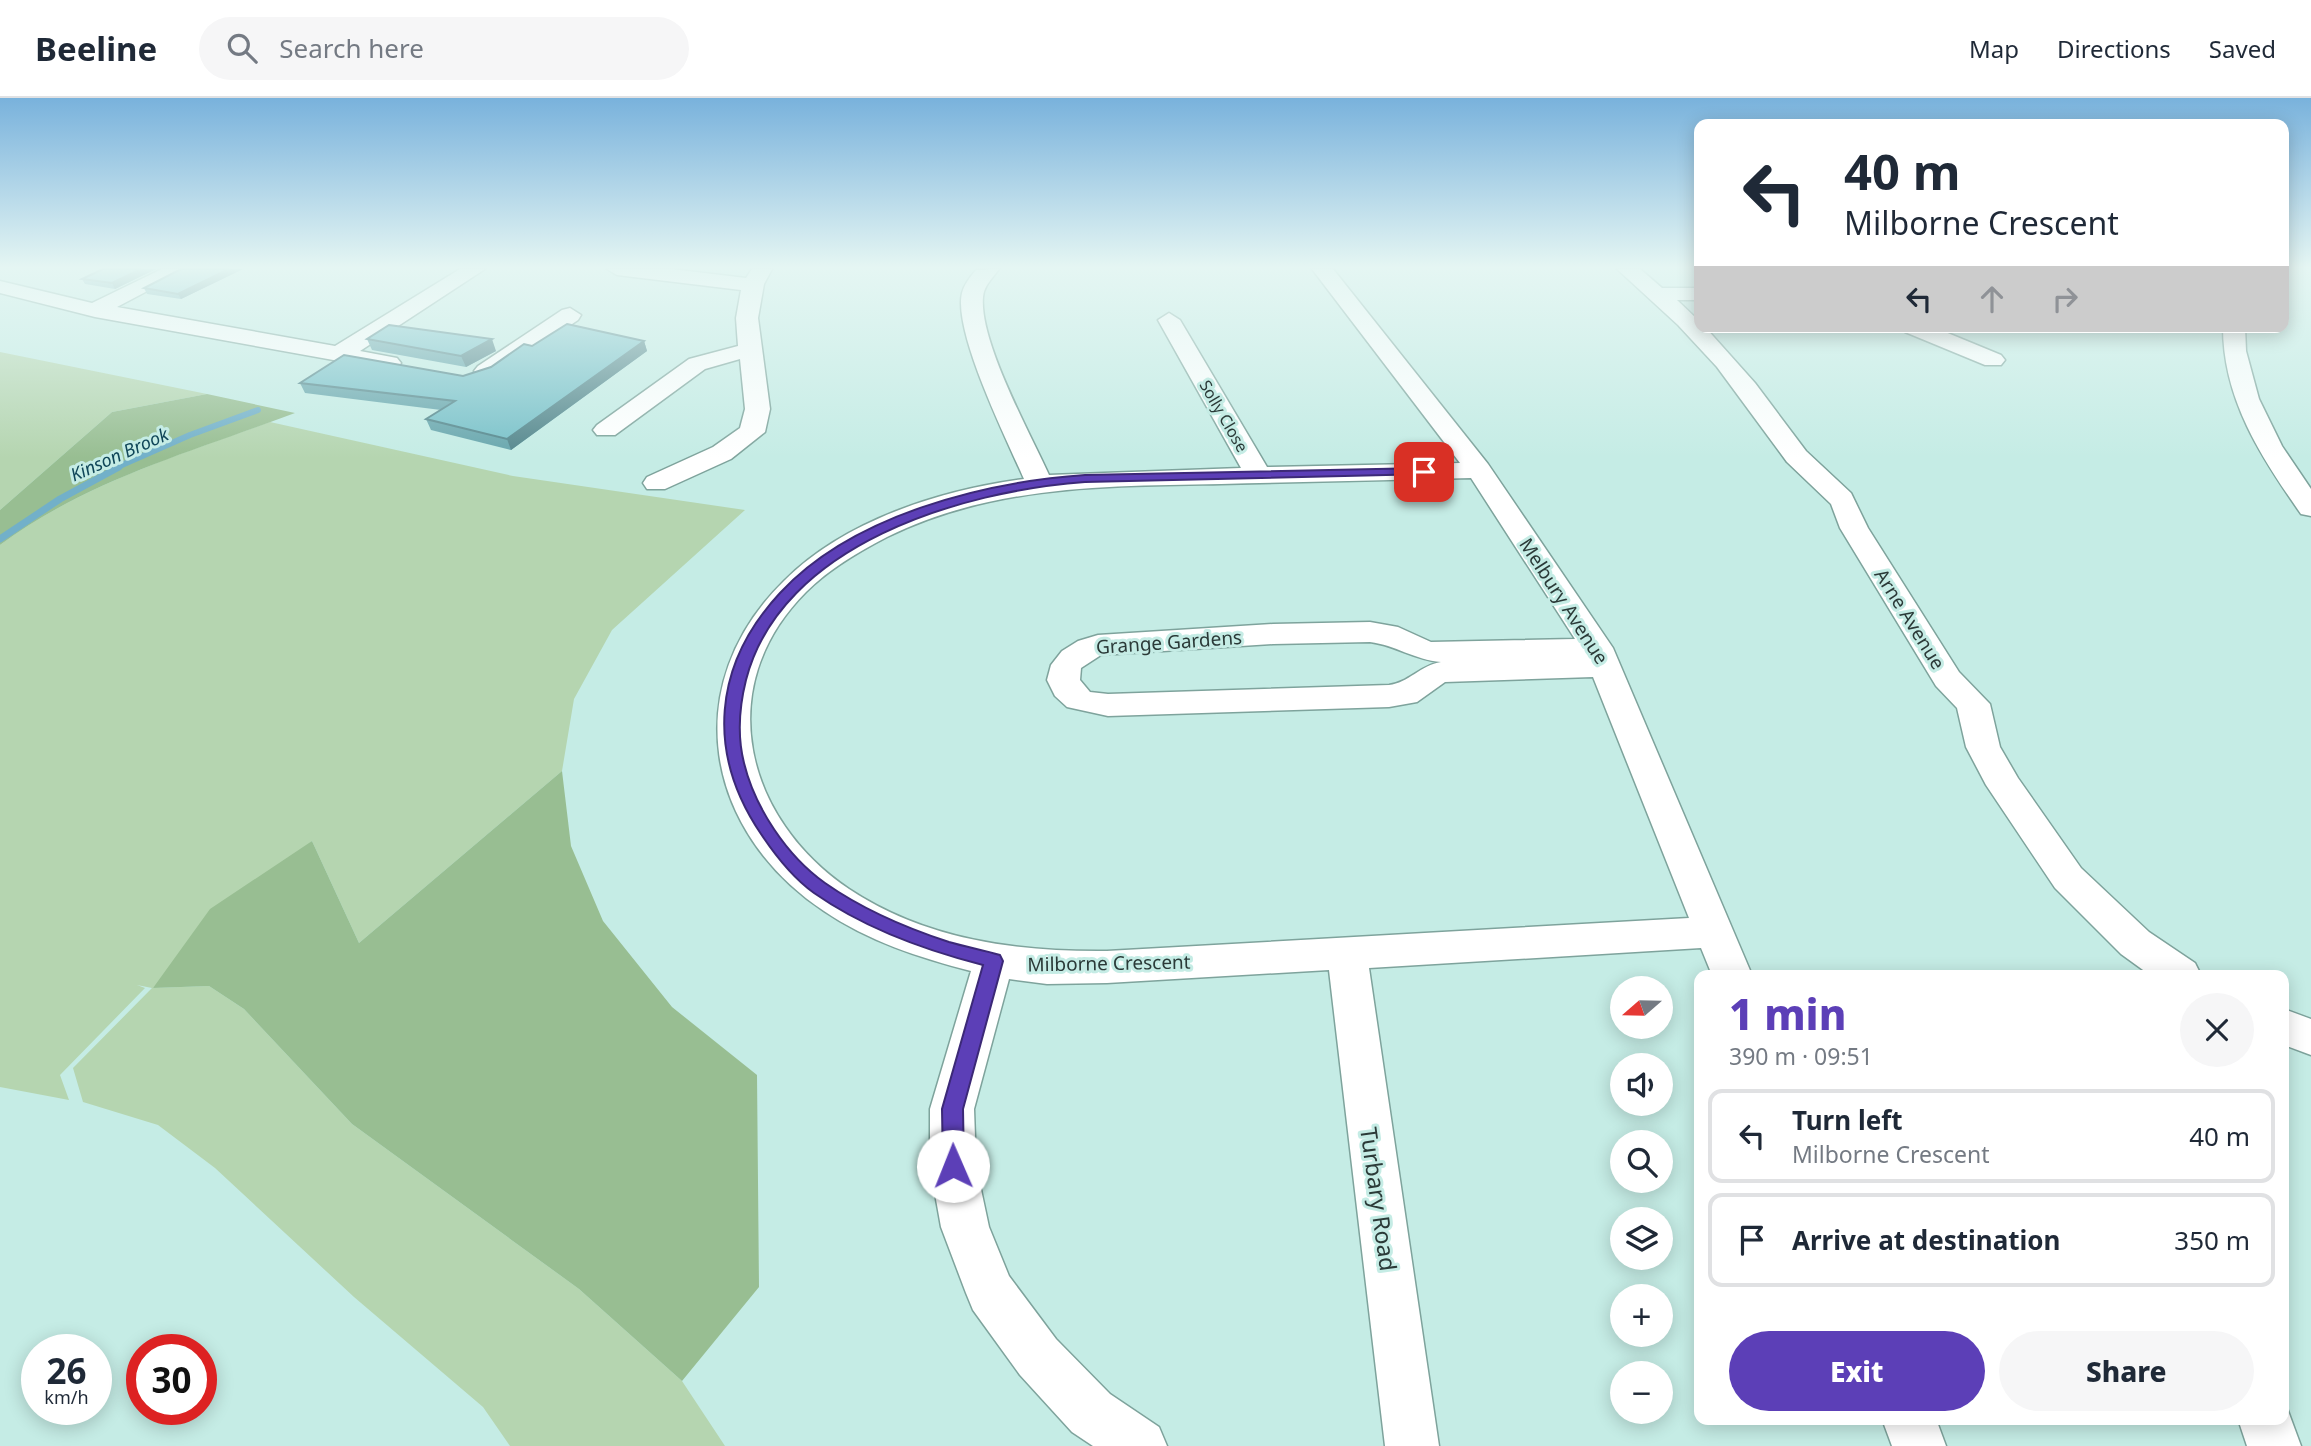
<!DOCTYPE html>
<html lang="en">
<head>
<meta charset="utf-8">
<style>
  :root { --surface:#fff; --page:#f6f6f7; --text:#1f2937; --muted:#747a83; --line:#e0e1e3; --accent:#5c3fb7 }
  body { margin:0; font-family:"Noto Sans",sans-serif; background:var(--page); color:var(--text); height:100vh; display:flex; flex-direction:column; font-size:26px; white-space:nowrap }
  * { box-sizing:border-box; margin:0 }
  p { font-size:23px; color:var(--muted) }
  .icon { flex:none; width:38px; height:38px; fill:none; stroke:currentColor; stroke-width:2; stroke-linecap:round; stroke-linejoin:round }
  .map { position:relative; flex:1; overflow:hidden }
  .details { position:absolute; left:1694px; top:872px; width:595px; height:455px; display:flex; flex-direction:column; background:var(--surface); border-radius:14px; box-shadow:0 4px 18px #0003 }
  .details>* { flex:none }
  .top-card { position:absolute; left:1694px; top:21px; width:595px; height:214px; border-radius:14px; box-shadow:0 4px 18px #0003; background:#fff; color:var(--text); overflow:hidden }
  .needle { width:46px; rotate:250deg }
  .fabs { position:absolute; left:1610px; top:878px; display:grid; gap:14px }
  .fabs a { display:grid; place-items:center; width:63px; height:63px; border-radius:50%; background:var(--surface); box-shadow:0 4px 18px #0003; font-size:35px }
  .speed { position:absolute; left:21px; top:1236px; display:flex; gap:14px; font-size:35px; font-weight:700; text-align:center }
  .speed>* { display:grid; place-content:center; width:91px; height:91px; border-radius:50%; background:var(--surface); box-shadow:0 4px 18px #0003; line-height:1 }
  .speed small { font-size:18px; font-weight:400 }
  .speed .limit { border:10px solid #d22; background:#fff; color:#111 }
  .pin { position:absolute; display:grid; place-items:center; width:60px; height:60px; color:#fff; margin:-30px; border-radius:14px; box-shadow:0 4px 10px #0006 }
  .me { position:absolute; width:77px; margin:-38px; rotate:359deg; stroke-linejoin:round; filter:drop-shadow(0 0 5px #0008) }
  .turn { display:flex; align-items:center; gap:24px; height:147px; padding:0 35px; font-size:32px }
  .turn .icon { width:91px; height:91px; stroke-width:2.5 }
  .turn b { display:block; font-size:49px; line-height:60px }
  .lanes { display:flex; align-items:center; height:66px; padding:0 35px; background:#0003; justify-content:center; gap:35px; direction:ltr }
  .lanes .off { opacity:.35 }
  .round { display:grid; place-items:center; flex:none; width:74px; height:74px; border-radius:37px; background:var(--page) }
  .headline { display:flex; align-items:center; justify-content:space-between; height:119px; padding:0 35px }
  h1 { font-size:42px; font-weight:800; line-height:52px; color:var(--accent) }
  .cta { display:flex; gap:14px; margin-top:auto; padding:14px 35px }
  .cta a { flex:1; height:80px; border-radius:42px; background:var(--accent); color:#fff; font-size:28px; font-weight:800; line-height:80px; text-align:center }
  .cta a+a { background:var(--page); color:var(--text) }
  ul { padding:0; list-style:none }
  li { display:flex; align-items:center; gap:21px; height:94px; margin:0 14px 10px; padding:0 21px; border:4px solid var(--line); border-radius:14px }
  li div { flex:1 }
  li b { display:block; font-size:26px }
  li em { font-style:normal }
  header { display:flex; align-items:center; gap:42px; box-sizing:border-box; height:98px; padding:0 35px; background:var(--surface); border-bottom:2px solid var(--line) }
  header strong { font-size:33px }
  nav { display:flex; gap:38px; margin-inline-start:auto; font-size:24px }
  .search { width:490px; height:63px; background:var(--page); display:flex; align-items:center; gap:18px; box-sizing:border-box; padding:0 24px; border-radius:38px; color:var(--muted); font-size:26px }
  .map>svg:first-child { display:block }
  .green { fill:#b5d5b0 }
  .forest { fill:#98be92 }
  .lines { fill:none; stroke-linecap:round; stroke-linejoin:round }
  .stream-far1 { stroke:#72b0c9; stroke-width:6 }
  .stream { stroke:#72b0c9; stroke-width:7 }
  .minor-casing { stroke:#7ea39c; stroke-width:3 }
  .minor { fill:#fff; fill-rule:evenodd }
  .wall { fill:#68a6ad }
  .shaded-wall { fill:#55878d }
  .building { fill:#79c1c9; stroke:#55878d; stroke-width:2 }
  .route { fill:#5c3fb7; stroke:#3c2977; stroke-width:2 }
  .labels { text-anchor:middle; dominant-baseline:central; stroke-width:6; stroke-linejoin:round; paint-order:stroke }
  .far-street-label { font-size:16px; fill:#2b3a38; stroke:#c5ece5 }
  .far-water-label { font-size:18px; font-style:italic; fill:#104658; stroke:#c5ece5 }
  .street-label { font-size:19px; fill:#2b3a38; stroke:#c5ece5 }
  .near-street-label { font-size:23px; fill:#2b3a38; stroke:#c5ece5 }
</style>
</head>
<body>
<header>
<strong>Beeline</strong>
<div class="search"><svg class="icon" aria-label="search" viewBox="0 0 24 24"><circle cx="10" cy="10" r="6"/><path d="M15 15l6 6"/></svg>Search here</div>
<nav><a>Map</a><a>Directions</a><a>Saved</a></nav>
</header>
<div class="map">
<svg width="2311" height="1348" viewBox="0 0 2311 1348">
  <rect width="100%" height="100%" fill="#c5ece5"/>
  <path class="green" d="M0 254 207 296 112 314 0 412Z
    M270 324 513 378 745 412 612 532 574 601 562 673 359 845 312 743 153 890 209 888 244 911 352 1026 579 1191 682 1283 725 1348H510L483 1309 354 1199 215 1070 158 1027 83 1004 73 970 152 890 137 887 145 890 60 977 69 1002 0 989V447C79 388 178 357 270 324Z"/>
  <path class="forest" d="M207 296 295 315C195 353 87 382 0 447V412L112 314Z
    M562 673 571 748 603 823 672 909 757 977 759 1189 682 1283 579 1191 352 1026 244 911 209 888 153 890 210 811 312 743 359 845Z"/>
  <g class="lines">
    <path class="stream-far1" d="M115 370 190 337 258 312"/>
    <path class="stream" d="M0 441 60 401 119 369"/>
    <defs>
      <path id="minor" d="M162 171H189L117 209 335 248 460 171H485L360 253 397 260 401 265 397 270 389 272 95 219 0 195V183L92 205Z
        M607 171H671L746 180 752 171H772L764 186 758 220 770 311 765 334 731 361 665 391H647L643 385 647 379 713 349 740 330 745 311 740 261 705 271 615 337H597L593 332 597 327 689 261 738 248 736 220 741 192 617 177Z
        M999 171C993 180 984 187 983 199 979 243 1030 335 1049 377L1241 370 1158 222 1169 215 1180 222 1267 369 1460 365 1312 171H1333L1488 366 1613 550 1752 877H1712L1701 850 1369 870 1439 1348H1385L1329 872 1107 885 1047 886 1009 881 974 1011 976 1068 989 1129 1009 1178 1056 1241 1110 1296 1159 1329 1167 1348H1093L1072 1334 1020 1277 973 1212 966 1195 941 1129 930 1068V1011L971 873C920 860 868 843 824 813 704 733 678 587 784 483 845 422 941 392 1024 381 1007 342 953 234 962 195 964 187 970 179 976 172ZM1471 380 1575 541 1431 544 1398 529 1370 524 1273 526 1098 537 1078 543 1062 553 1051 567 1047 582 1055 598 1067 609 1108 618 1389 609 1417 604 1445 584 1593 579 1689 820 1107 853C1017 854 926 842 849 791 745 721 711 589 806 494 829 471 858 454 887 439 992 387 1107 388 1221 386 1305 384 1388 382 1471 380ZM1370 544C1395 547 1415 562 1441 564 1421 567 1408 585 1389 587L1108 596 1090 594 1080 582 1081 570 1101 557 1273 546Z
        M1617 171H1640L1662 190H1699V202H1677L1699 223V229H1705L1755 285 1806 353 1851 395 1868 430 1959 574 1990 606 2000 649 2018 680 2081 770 2149 834 2195 865 2201 877H2150L2121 856 2055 790 1986 687 1966 649 1957 610 1936 588 1840 430 1831 406 1787 364 1717 269 1678 227Z
        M570 210 581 217 578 222 494 278H478L474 273 478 268 562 212Z
        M1902 229H1933L2001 257 2005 262 2001 267H1985L1905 234Z
        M2223 229H2245L2246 253 2259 301 2282 348 2311 391V418L2301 416C2261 359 2223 301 2223 229Z
        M2284 911 2311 921V957L2284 947Z
        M2284 1302 2301 1348H2247L2238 1321H2284Z
        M1882 1321H1936L1946 1348H1892Z"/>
    </defs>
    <use href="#minor" class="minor-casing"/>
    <use href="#minor" class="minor"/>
  </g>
  <path class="wall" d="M103 171H156L115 191 85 186 82 181Z
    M181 171H243L181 201 147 196 144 190Z
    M367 241 496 253 466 269 372 252Z
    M644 243 647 253 511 352 431 332 426 321 441 312 305 295 300 285 463 278 491 269 532 248Z"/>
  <path class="shaded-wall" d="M141 171H156L115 191 112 185Z
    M229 171H243L181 201 178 196Z
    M492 241 496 253 466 269 461 258Z
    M644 243 647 253 511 352 507 341Z"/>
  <path class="building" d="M103 171H141L112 185 82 181Z
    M181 171H229L178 196 144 190Z
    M567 226 644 243 507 341 426 321 455 303 300 285 344 257 463 278 491 269 524 246 532 248Z
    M389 227 492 241 461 258 367 241Z"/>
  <linearGradient id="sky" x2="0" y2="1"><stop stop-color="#79b2dc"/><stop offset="0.47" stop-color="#e5f6f3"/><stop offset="1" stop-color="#e5f6f3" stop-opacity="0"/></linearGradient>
  <rect width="2311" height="360" fill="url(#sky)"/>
  <path class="route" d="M1424 370 1428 371V376L1085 384C962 393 781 446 746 582 739 610 737 637 744 665 755 710 787 758 825 785 862 811 906 830 949 844 966 849 983 852 1000 857L1003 863 963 1011 964 1068 960 1075 953 1078 946 1075 943 1068 942 1011 983 867C924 852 864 830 814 795 793 780 775 757 761 736 706 655 713 567 780 495 852 417 984 384 1085 377Z"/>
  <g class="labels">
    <g class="far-street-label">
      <text transform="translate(1224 318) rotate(60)">Solly Close</text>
    </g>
    <g class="far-water-label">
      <text transform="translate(119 356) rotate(-24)">Kinson Brook</text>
    </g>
    <g class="street-label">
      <text transform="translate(1564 503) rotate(57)">Melbury Avenue</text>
      <text transform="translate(1910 521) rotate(58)">Arne Avenue</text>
      <text transform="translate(1169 544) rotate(-4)">Grange Gardens</text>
      <text transform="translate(1109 865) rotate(-1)">Milborne Crescent</text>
    </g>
    <g class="near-street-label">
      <text transform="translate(1379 1101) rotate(82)">Turbary Road</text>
    </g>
  </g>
</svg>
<div class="fabs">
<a><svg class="needle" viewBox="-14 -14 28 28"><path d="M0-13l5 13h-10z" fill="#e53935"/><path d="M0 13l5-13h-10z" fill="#747a83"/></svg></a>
<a><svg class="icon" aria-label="sound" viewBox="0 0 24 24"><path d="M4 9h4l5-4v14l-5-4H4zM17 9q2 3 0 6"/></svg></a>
<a><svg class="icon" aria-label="search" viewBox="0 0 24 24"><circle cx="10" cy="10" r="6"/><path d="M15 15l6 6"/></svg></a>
<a><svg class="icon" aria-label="layers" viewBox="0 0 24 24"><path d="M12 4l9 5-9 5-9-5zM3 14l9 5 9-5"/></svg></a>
<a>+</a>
<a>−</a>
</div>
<div class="speed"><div>26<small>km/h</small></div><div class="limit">30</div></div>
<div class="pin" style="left:1424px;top:374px;background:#d93025"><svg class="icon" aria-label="arrive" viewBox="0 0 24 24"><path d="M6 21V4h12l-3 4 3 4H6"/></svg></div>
<svg class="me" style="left:953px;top:1068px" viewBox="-20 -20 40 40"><circle r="19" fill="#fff"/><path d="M0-13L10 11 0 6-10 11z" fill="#5c3fb7"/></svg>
<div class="top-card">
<div class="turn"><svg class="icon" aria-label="left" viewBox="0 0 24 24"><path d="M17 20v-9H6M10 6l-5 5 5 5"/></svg><div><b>40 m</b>Milborne Crescent</div></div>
<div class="lanes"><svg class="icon" aria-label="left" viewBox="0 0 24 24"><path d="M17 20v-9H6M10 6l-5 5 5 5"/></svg><svg class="icon off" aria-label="ahead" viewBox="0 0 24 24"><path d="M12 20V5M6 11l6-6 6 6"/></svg><svg class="icon off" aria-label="right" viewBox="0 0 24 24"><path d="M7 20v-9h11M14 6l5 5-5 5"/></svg></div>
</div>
<section class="details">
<div class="headline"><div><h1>1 min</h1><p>390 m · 09:51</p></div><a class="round"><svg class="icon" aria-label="close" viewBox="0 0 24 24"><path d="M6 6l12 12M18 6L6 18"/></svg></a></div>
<ul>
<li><svg class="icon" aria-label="left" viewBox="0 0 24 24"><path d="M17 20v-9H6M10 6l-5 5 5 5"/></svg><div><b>Turn left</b><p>Milborne Crescent</p></div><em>40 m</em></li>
<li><svg class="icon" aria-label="arrive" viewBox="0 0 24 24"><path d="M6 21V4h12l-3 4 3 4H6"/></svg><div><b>Arrive at destination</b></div><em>350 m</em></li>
</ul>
<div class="cta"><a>Exit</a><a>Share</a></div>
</section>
</div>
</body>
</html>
